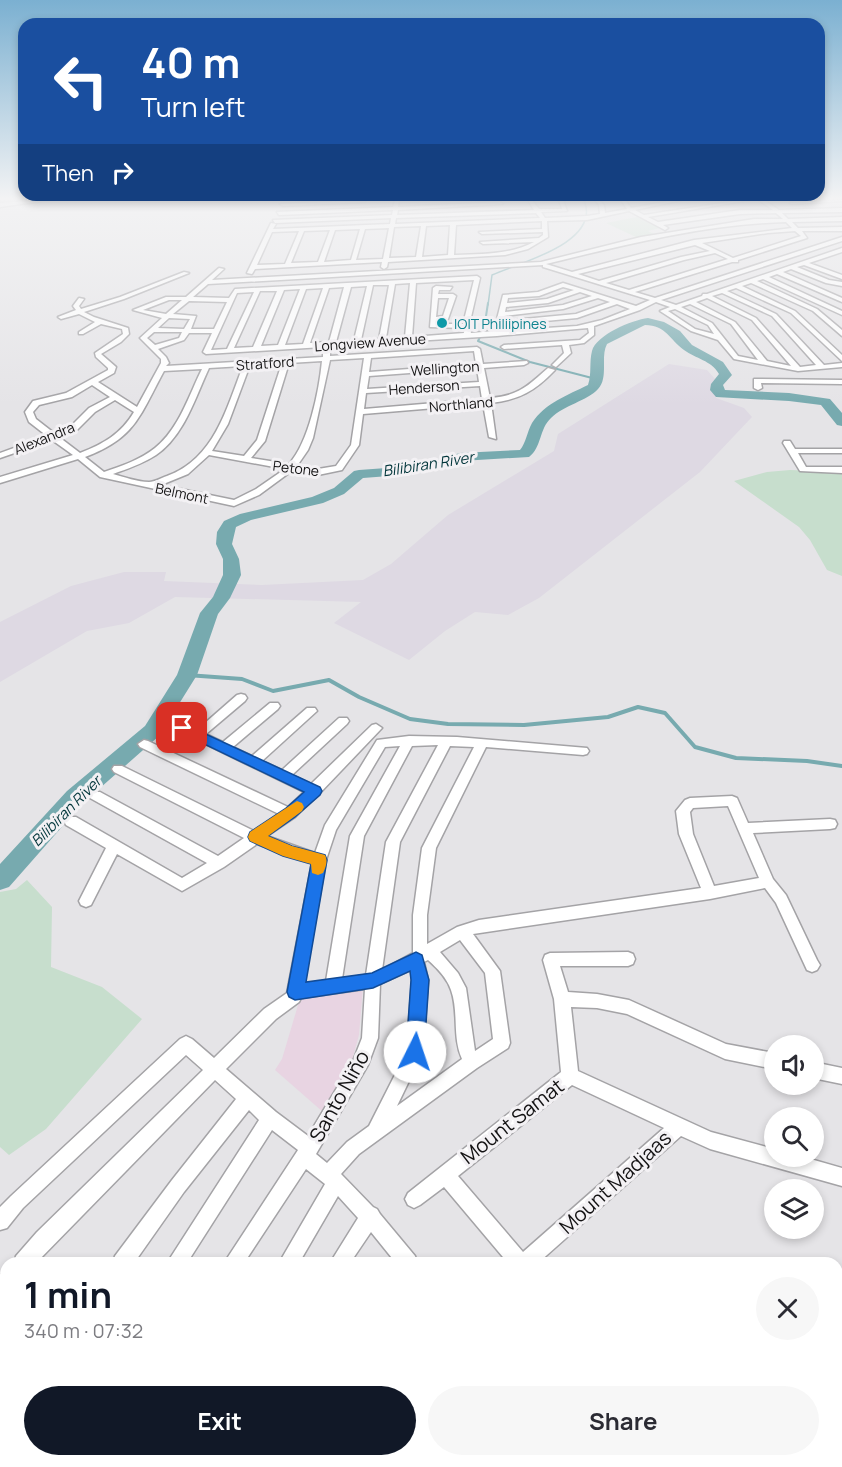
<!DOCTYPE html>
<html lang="en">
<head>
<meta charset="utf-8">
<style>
  :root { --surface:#fff; --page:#f7f7f7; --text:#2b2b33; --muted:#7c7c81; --accent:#111827 }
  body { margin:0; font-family:Manrope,sans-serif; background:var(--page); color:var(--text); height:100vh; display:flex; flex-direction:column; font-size:22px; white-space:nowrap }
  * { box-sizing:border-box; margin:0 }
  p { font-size:20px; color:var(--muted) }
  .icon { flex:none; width:33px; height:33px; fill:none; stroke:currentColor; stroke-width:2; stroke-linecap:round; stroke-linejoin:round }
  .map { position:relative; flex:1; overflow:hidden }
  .drawer { position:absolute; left:0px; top:1257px; width:843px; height:210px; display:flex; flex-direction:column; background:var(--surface); border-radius:18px 18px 0 0; box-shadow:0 3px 9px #0003 }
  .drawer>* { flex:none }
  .guide { position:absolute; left:18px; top:18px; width:807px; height:183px; border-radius:18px; box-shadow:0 3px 9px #0003; background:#1a4fa0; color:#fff; overflow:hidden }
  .controls { position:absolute; left:764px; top:1035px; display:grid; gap:12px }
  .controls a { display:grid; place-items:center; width:60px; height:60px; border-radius:50%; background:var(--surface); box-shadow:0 3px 9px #0003; font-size:30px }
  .pin { position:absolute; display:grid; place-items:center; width:51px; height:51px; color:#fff; margin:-26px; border-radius:12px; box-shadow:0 3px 9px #0006 }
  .me { position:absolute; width:66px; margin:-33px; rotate:4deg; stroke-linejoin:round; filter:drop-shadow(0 0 4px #0008) }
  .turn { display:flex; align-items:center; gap:21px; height:126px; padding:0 24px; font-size:27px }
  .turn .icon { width:78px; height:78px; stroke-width:2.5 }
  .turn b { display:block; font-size:42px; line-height:51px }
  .then { display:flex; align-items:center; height:57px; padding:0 24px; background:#0003; gap:12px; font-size:22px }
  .round { display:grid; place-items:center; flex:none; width:63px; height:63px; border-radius:32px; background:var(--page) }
  .head { display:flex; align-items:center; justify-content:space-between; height:102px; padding:0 24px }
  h1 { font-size:36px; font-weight:700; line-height:45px; color:var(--accent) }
  .cta { display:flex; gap:12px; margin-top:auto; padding:12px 24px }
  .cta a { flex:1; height:69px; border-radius:36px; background:var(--accent); color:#fff; font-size:24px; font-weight:700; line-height:69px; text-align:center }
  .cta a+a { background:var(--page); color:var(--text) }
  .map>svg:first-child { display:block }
  .commercial { fill:#e8d4e2 }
  .built { fill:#ded9e3 }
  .green { fill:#c7decd }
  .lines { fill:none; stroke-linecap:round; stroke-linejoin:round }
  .stream-far2 { stroke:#77aaaf; stroke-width:1.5 }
  .stream-far1 { stroke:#77aaaf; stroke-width:2 }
  .stream { stroke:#77aaaf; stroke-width:4 }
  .river { fill:#77aaaf; fill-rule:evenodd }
  .minor-casing { stroke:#a4a3a6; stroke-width:3 }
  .minor { fill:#fff; fill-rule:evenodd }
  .route { fill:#1a73e8; stroke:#114b97; stroke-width:1.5 }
  .slow { fill:#f59e0b }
  .culture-dot { fill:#0f9aa8; stroke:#f3f1f4; stroke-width:2 }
  .labels { text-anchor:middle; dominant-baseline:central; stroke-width:6; stroke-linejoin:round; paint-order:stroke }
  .far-culture-label { font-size:14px; fill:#0d838f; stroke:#f3f1f4; text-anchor:start }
  .far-street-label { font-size:14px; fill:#131213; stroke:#f3f1f4 }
  .far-water-label { font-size:15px; font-style:italic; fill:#02363b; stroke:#f3f1f4 }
  .near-street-label { font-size:20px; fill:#131213; stroke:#f3f1f4 }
</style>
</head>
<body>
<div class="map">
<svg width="842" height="1467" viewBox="0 0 842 1467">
  <rect width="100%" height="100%" fill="#e5e4e7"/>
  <path class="commercial" d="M363 987 359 1035 351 1064 323 1112 275 1070 282 1059 301 995Z"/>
  <path class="built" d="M669 364 707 370 716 380V398L744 408 752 417 700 472 539 598 508 615 475 612 445 631 409 660 334 623 361 602 175 597 129 623 87 631 0 682V622L71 586 124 572H166L164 581 262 585 363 580 391 564 448 515 554 451 558 434Z"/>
  <path class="green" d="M637 217 660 228 648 231 654 234 638 238 606 223Z
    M790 470 842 472V576L827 570 810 540 799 527 734 481 767 472Z
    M27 880 52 907 51 967 102 987 142 1019 46 1129 9 1155 0 1147V892L16 889Z"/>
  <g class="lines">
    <path class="stream-far2" d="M488 305 492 275C518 263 602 243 584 200"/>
    <path class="stream-far1" d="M488 303 484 329 478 341 530 362 596 379"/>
    <path class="stream" d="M187 675 242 679 273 691 329 680 359 697 410 719 448 724 524 725 608 717 638 707 665 713 695 747 736 758 807 761 842 766"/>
    <path class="river" d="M648 318 664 322 680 331 692 345 723 362 732 375 723 385 725 390 789 393 830 399 842 413V426L837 425 821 405 789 401 716 397 710 390 711 384 719 374C711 360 696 359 684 350 670 340 666 325 645 325L607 344C600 357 609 377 598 389 587 401 564 405 551 418 539 429 542 447 529 457L461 461 415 474 363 478 344 494 323 503 251 520 236 527 232 544 239 559 241 575 230 598 218 614 197 675 159 736 83 803 9 887 0 890V864L67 791 145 726 177 675 200 613 213 597 223 575V559L216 544 217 532 224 521 240 514 312 497 334 488 354 471 359 470 414 466 460 453 520 450C526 443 527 432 532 423 545 403 568 395 588 385 592 374 589 362 592 351 596 335 632 320 648 318Z"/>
    <defs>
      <path id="minor" d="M38 200H49L0 207V203Z
        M363 200 365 202 283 206 280 204Z
        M395 200H399L398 207 500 202 503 204 398 210 397 215 534 210 528 200H532L539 209H562L559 200H563L567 211 541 212 545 218 587 216 600 214 599 205 595 200H599L604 205 605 213 627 209 621 200H625L631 208 675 200H682L635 210 644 215 742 200H750L648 217 658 222 740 210H773L759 200H764L779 210 842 208V212L782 213 788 219 842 217V221L792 222 798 228 842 227V231H802L807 238 738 260V262H732L635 292 655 298 842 237V241L661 300 676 305 702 296 703 294H707L842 248V252L809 263 842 275V279L804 265 797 267 829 280 842 282V286L826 283 791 269 783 272 842 298V302L777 274 769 277 842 311V315L763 279 757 281 817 309 842 330V336L813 311 751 283 742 286 795 311 842 355V361L791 313 736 288 727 291 776 314 824 365 842 363V367L798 371 734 359 718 340 691 331 660 311 670 307 656 302 640 310 594 326V335L584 343 569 345 571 353 556 367 552 365 564 353 562 345 504 349 501 347 504 345 580 340 589 333 588 328 497 336 330 346V356L477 347 480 349 483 364 527 361 528 363 524 365 484 368 490 398C518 396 528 386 548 368L555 370C535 391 519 400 491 403L496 439 489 437 483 404 363 414 359 445 342 470 318 475 293 470 259 495 234 506 100 477 78 459 0 483V477L73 455 52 440 0 458V453L47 436 29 422 25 412 33 401 66 393 108 370V368L96 357 95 353 123 334 122 329 101 324 83 334H79V332L95 322 79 314 61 319 58 317 76 310 73 306 79 298 84 299 79 306 81 309 120 297 184 272 189 273 124 299 84 312 94 317 128 328 129 334 121 342 101 354 116 367 114 373 98 382 137 407 161 363V359L140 338 162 318 133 310 166 297H186L219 268 224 269 212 280 541 262 641 237 754 219H783L776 213 740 214 663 225 668 228 665 230 629 211 587 220 547 221 548 237 528 249 505 255 388 262 387 267 384 269 381 267 382 262 255 269 252 274 247 273 271 223 276 224 273 229 390 224 391 218 275 223 273 220 392 215 393 210 279 215 277 212 393 207ZM536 213 540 218 395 224 396 218ZM542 221V229L479 232 482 234 543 232V235L539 238 480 242 483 244 534 242C509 255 481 254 454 255L456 225ZM786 222 792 228 694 240 572 272 546 264C624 245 705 224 786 222ZM450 225 448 255 422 257 426 226ZM421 226 416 257 389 258 394 227ZM389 228 383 259 356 260 365 229ZM360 229 351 260 324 262 335 230ZM330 230 318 262 291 263 304 231ZM299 231 285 264 257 265 272 232ZM795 231 801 236 733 258 702 243 768 233ZM695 245 710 251 681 257 599 281 578 274ZM715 253 728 259 629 290 606 283 684 260ZM543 265V267L650 300 636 306 563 283 538 292 503 295 494 331 471 333 469 326 480 278 477 276 235 289 229 298 193 297 208 284ZM474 280 463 324H436V321L448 319 456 296 453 294H438L439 290H450L452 287 436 286 433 288 430 327 463 328 464 333 412 337 416 283ZM410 283 405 337 386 338 395 284ZM373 285H389L379 339 361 340ZM367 286 354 340 336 342 351 287ZM344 287 329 342 310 343 329 288ZM563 287 574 290 547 299 507 303 508 298 539 296ZM323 288 303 344 285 345 306 289ZM300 289 278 345 261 346 284 290ZM260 291H277L253 347 234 348ZM254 292 227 349 211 350 237 293ZM580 292 592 296 563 305 505 312 506 307 548 303ZM722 293 772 316 816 365 800 367 756 318 712 296ZM438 298H449L443 316 436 317ZM598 298 610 302 576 314 503 321 504 316 563 309ZM707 298 752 320 791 366 767 361 735 322 696 302ZM169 300H182L166 314 143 310ZM189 301 227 302 214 329H191L196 316 173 314ZM617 304 630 309 602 320 577 326 501 331 502 325 577 318ZM690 304 731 324 758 360 738 356 712 323 681 307ZM675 309 708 325 714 334 695 329 668 311ZM169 318 190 319 184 329 158 328ZM154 332H182L179 338 155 345 147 338ZM189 333H212L203 352 206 354 323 347V357L166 366 169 363 166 357 158 349 184 340ZM474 351 476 364 369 372 371 358ZM364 358 351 445 336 466 318 469 297 466 308 450 313 438 330 360ZM322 361C319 391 309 442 289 464L251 458 265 441 289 363ZM282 363 257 440 244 456 212 451 228 424 250 365ZM243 366C226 410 214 459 167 476 161 478 155 482 149 482 138 482 124 477 113 474 127 469 142 464 156 455 184 436 195 398 209 368ZM477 368 479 382 367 389 369 376ZM202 369C189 395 179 429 155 448 140 460 121 466 104 472L85 457C136 438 140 415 164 371ZM92 385 110 397 89 408 70 427 54 433 36 419 33 412 39 405 72 397ZM480 386 482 399 364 409 366 393ZM115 400 134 412C121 434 103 444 80 453L59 437 76 431 95 412ZM209 455 285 469 256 489 234 500 161 485 188 474Z
        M842 200V201L792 204 790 203Z
        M754 379 842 380V384L761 383 762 388 758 390 754 388Z
        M784 441H790L795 449H842V453H798L806 467H842V473L800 471 783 443Z
        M241 694 245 695 247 698 245 701 206 734 223 742 270 703H278L280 706 278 709 233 747 252 756 307 708H315L317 711 262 761 282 770 339 718H347L349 721 347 724 292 775 311 784 372 725 376 724 382 728 319 794 295 817 267 836 315 853 325 825 377 740 409 736 457 737 587 748 589 751 587 754 583 755 486 747 436 848 427 915V944L457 927 479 920 701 888 679 834 676 811 685 800 690 798 732 796 737 798 748 823 830 819 835 820 837 824 835 828 830 829 753 833 773 879 786 895 817 960 820 965 817 970 812 972 807 970 776 903 765 888 710 899 473 934 500 971 510 1043 508 1048 477 1068 359 1154 341 1174 373 1207 377 1209 380 1214 415 1256 417 1263H396L371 1232 350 1263H330L358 1218 338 1196 299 1263H279L325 1184 306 1169 244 1263H224L298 1150 272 1130 187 1263H167L259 1120 249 1110 184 1192 134 1263H113L115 1256 172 1180 236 1099 215 1080 36 1263H14L16 1256 37 1232 203 1070 186 1055 23 1208 7 1228 0 1230V1207L11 1196 180 1039 186 1036 192 1039 214 1058 264 1009 287 993 312 863 257 844 224 867 182 891 117 854 91 905 86 907 81 905 79 901 106 848 66 825 64 821 66 817H76L182 878 207 863 90 798 89 795 90 792H100L218 856 244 838 114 772 112 769 114 766H122L254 831 279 814 140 747 138 744 144 740 148 741 288 807 304 792 162 723 160 720 166 716 197 730 237 695ZM438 745 386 842 366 975 342 979 364 836 412 746ZM400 746 350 836 326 981 304 984 326 860 336 830 385 747ZM450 746 474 747 422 848 413 915V953L382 970 400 842ZM728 806 759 878 714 886 693 834 690 812 693 808ZM460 940 485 973 493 1039 475 1051 466 988 458 973 440 952ZM428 960C437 968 447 978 451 990 459 1012 452 1037 462 1059L397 1106 423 1052 428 980 424 962ZM411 970 412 980 407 1051 369 1126 347 1142 327 1163 316 1154 368 1065 378 1038 380 984ZM365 989 362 1038 353 1061 308 1136 276 1112 226 1069 276 1019 299 1002 301 998Z
        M628 952 633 954 635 959 633 964 628 966H560L568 992 597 994 629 1000 726 1044 774 1053V1069L725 1059 627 1014 597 1008 571 1007 578 1071 711 1132 774 1149V1156H800L842 1168V1186L710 1149 681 1136 538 1263H508L444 1187 420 1205 414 1208 408 1205 405 1199 408 1193 561 1072 554 999 543 960 545 955 550 953ZM572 1085 664 1128 523 1252 458 1176Z
        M813 1062 842 1068V1084L813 1078Z
        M6 1272V1296L0 1299V1275Z
        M837 1275 842 1276V1296L837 1295Z
        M6 1369V1392L0 1394V1371Z
        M6 1433V1456L0 1459V1436Z
        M60 1461H87L84 1467H57Z
        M149 1461H173L170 1467H146Z
        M216 1461H238L235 1467H213Z
        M245 1461H271L268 1467H242Z
        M495 1461H519L516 1467H492Z
        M668 1461H692L695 1467H671Z"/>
    </defs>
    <use href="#minor" class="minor-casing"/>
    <use href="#minor" class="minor"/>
  </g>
  <linearGradient id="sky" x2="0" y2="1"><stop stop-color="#7bb0d1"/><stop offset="0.49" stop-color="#f3f3f4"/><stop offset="1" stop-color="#f3f3f4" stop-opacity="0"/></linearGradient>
  <rect width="842" height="405" fill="url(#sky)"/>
  <path class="route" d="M182 723 320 787 322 791 320 795 295 817 268 836 292 846 325 855 327 860 306 982 372 973 416 952 422 955 429 980 424 1052 422 1058 415 1061 409 1058 406 1052 411 980 410 971 373 988 295 1000 289 997 287 992 311 864 283 856 250 841 248 837 250 832 285 809 304 792 177 731 175 728Z"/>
  <path class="slow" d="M297 801 302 803 304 807 302 811 268 836 292 846 325 855C328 861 326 867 323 873L318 875 312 873 311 864 283 856 250 841 248 837 250 832Z"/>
  <circle class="culture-dot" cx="442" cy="323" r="6"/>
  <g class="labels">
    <g class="far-culture-label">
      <text x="454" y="323">IOIT Philiipines</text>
    </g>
    <g class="far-street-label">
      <text transform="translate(370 342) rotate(-4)">Longview Avenue</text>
      <text transform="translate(265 363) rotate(-4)">Stratford</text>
      <text transform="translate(445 368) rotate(-4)">Wellington</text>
      <text transform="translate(424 387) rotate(-4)">Henderson</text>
      <text transform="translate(461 404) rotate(-5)">Northland</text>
      <text transform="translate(44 438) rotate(-22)">Alexandra</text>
      <text transform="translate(296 468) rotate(7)">Petone</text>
      <text transform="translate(182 493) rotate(12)">Belmont</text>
    </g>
    <g class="far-water-label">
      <text transform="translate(428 464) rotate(-9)">Bilibiran River</text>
      <text transform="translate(66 811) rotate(-45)">Bilibiran River</text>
    </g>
    <g class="near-street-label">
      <text transform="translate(339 1096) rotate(-61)">Santo Niño</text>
      <text transform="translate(512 1121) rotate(-38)">Mount Samat</text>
      <text transform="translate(615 1182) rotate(-42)">Mount Madjaas</text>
    </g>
  </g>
</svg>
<div class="controls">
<a><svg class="icon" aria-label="sound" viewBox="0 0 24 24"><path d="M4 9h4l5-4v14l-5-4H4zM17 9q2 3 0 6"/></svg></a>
<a><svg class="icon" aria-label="search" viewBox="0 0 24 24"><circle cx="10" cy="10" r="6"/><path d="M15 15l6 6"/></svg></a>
<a><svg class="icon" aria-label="layers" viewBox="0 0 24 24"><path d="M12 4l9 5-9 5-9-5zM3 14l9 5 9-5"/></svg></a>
</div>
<div class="pin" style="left:182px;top:728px;background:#d93025"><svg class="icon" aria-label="arrive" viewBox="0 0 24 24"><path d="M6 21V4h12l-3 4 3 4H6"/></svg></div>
<svg class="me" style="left:415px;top:1052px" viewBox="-20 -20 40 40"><circle r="19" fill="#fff"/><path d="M0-13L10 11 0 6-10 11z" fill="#1a73e8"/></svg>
<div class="guide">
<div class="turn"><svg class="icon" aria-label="left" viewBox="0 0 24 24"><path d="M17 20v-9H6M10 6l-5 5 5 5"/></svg><div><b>40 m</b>Turn left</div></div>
<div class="then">Then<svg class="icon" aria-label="right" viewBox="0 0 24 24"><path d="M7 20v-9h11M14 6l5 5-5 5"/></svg></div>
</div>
<section class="drawer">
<div class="head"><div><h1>1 min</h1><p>340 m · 07:32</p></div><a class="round"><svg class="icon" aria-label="close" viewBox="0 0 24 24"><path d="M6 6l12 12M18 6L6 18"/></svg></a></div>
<div class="cta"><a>Exit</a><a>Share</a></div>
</section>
</div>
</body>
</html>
